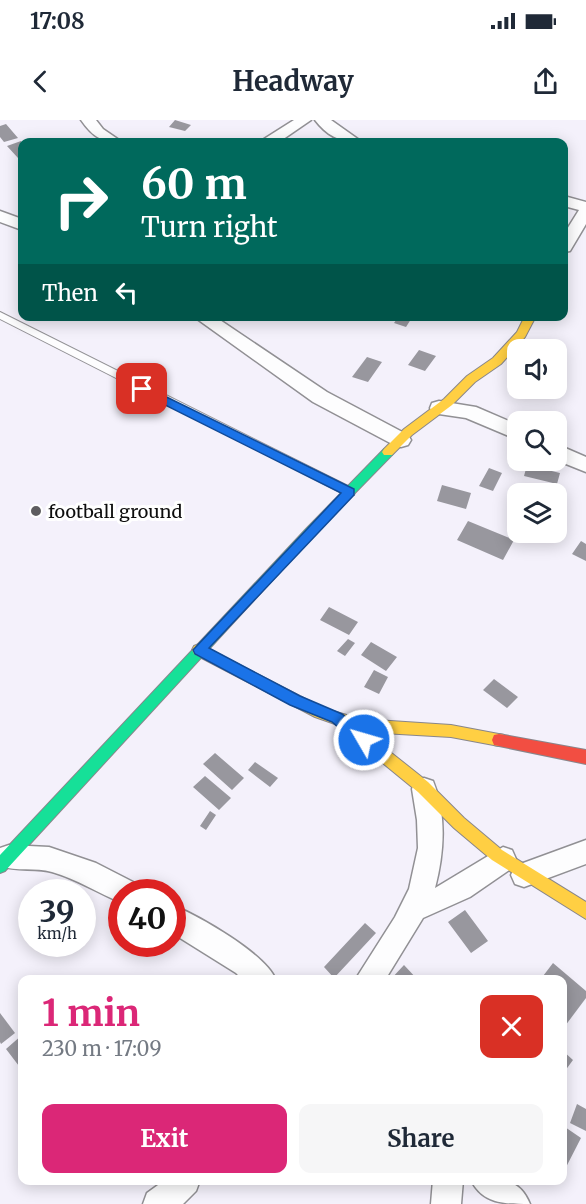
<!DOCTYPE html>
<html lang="en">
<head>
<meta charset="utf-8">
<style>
  :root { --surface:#fff; --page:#f6f6f7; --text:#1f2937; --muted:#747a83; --accent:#db2777 }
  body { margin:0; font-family:Merriweather,serif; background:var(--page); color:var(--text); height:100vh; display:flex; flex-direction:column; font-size:22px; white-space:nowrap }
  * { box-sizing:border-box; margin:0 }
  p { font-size:20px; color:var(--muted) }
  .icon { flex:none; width:33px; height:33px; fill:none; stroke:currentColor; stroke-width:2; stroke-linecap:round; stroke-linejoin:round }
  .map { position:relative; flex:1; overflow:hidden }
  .side { position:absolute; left:18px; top:855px; width:549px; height:210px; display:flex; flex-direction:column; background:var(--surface); border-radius:12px; box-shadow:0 3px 15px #0003 }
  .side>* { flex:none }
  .guide { position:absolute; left:18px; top:18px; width:550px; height:183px; border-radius:12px; box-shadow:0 3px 15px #0003; background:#00695c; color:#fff; overflow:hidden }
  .buttons { position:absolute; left:507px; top:219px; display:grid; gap:12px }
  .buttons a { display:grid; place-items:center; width:60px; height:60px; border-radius:12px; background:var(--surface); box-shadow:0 3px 15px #0003; font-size:30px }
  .speed { position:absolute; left:18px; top:759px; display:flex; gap:12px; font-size:30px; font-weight:700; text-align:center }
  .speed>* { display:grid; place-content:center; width:78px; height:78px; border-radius:50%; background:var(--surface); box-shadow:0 3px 15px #0003; line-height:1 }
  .speed small { font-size:15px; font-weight:400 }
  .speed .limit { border:9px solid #d22; background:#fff; color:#111 }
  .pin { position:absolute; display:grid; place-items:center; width:51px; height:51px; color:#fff; margin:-26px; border-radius:12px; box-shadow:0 3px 9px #0006 }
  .me { position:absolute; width:66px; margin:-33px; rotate:308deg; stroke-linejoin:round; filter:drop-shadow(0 0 4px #0008) }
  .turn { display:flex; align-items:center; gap:21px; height:126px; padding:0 24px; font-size:27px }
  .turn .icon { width:78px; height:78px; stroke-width:2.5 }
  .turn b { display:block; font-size:42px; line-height:51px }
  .then { display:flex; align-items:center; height:57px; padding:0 24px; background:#0003; gap:12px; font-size:22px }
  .round { display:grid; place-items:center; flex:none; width:63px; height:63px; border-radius:12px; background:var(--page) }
  .head { display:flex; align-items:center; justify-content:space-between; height:102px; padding:0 24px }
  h1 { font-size:36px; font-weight:700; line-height:45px; color:var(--accent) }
  .cta { display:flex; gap:12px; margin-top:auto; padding:12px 24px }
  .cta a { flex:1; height:69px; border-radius:12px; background:var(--accent); color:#fff; font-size:24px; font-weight:700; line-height:69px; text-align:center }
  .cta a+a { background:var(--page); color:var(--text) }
  .status { display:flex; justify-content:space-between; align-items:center; height:42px; padding:0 30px; background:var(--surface); direction:ltr }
  .status svg { height:16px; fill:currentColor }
  header { display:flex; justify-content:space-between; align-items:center; height:78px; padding:0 24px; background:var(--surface); font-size:27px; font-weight:700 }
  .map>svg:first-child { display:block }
  .building { fill:#98979e }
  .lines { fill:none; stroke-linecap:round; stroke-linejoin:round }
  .lane-casing { stroke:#919094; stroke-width:2 }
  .street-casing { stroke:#919094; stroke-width:3 }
  .fast-casing { stroke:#88868b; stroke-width:2 }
  .slow-casing { stroke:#88868b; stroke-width:2 }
  .jam-casing { stroke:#88868b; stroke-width:2 }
  .lane { fill:#fdfdfe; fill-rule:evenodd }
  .street { fill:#fdfdfe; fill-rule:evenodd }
  .fast { fill:#16e098; fill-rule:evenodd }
  .slow { fill:#ffcf43; fill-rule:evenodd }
  .jam { fill:#f24e42; fill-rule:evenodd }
  .route { fill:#1a73e8; stroke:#114b97; stroke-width:1.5 }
  .poi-dot { fill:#5e5d60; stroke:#fff; stroke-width:2 }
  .labels { text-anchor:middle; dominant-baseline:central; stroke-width:6; stroke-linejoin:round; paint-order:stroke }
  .poi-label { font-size:18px; fill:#0d0d0d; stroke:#fff; text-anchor:start }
</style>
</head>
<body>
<div class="status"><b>17:08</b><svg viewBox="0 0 49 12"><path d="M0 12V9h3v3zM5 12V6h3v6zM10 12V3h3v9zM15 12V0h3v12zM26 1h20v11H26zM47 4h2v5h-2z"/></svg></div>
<header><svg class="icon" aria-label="back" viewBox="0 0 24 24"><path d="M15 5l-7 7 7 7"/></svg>Headway<svg class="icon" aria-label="share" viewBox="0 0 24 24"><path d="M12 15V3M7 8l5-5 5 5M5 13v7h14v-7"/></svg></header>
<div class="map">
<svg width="586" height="1084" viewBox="0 0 586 1084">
  <rect width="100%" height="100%" fill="#f4f1fb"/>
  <path class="building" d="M175 0 191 5 185 11 169 7Z
    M6 4 18 18 4 22 0 17V6Z
    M21 21 22 36 18 38 7 26Z
    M399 196H413L406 207 394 203Z
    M419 230 436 236 425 251 408 245Z
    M367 237 382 242 368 262 352 257Z
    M527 345 560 353 557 364 524 356Z
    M489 348 502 353 493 371 479 366Z
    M442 365 471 373 466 389 437 381Z
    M468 401 514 420 503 440 457 420Z
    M581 421 586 424V441L572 434Z
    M329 487 358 502 349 515 320 500Z
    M348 519 355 523 345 536 337 531Z
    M371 522 397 537 386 551 361 535Z
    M374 550 388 557 379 574 364 567Z
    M494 559 518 577 507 588 483 570Z
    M215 633 244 658 232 670 203 644Z
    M255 642 278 658 270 667 248 650Z
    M205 656 231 678 219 690 193 667Z
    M210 691 216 695 206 710 200 706Z
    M465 790 488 821 471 833 448 802Z
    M365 803 376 813 334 858 324 847Z
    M553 843 586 871V878L565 906 562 904V860H540Z
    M404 845 418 860H390Z
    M0 893 15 913 1 924 0 922Z
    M22 915V950L6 929Z
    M562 930 573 940 562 955Z
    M577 984 586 989V1011L570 1003Z
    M562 1005 581 1018 562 1055Z"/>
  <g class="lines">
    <defs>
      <path id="lane" d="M0 192 354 369 355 372 354 375H346L0 199Z"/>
      <path id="street" d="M81 0H96L103 9 122 22C103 24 92 16 81 0Z
        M294 0H311L279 22H262L264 19Z
        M315 0H331L362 22C343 24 327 16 315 0Z
        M564 76 586 82V104L570 131 564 132V114L579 90 564 86Z
        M0 91 22 99V110L0 102Z
        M193 196H214L327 272 408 315 411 320 408 325 401 327 394 325 313 282Z
        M439 281 476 287 518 305V320L466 298 432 293 430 288 432 283Z
        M556 324 586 337V352L556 340Z
        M424 658 433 661C447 694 444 734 435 768L503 727 512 730 516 739 512 748 470 777 423 798 385 860H355L395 797 409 769 418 728 417 700 412 669 415 661Z
        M586 720V744L524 767 515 764 511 755 515 746Z
        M9 725 49 727 96 743 135 763 139 772H122V783C98 773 77 759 52 752 35 747 17 752 0 746V728Z
        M172 785C199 796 266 834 276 860H243L236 853 172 813Z
        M165 1060H200L196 1071 183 1084H143L147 1073Z
        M433 1060H463L461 1084H431Z
        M471 1060C498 1060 518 1055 530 1084 504 1084 483 1084 471 1060Z"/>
      <path id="fast" d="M388 328 392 329 394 332 392 335 314 415 5 751 0 753V735L306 409 384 329Z"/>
      <path id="slow" d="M525 196H536L525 217 501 244 475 262 452 285 412 315 392 335H384L382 332 384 329 404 309 444 279 467 256 493 238 517 212Z
        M199 524 323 588 360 599 451 605 504 615 506 620 504 625 499 626 451 617 365 612 428 662 464 698 502 730 586 782V799L492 740 454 708 418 672 335 604 315 597 194 534 192 530 194 526Z"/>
      <path id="jam" d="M499 614 586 630V644L499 626 494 625 492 620 494 615Z"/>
    </defs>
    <use href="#lane" class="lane-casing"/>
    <use href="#street" class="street-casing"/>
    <use href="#fast" class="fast-casing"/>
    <use href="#slow" class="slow-casing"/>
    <use href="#jam" class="jam-casing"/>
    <use href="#lane" class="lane"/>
    <use href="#street" class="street"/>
    <use href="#fast" class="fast"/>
    <use href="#slow" class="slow"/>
    <use href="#jam" class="jam"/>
  </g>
  <path class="route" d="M142 265 354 369V375L209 528 300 576 342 594 370 615 372 620 370 625 364 626 359 625 332 602 290 585 195 534 193 530 341 373 139 272 137 269Z"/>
  <circle class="poi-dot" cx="36" cy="391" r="6"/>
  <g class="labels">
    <g class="poi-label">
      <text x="48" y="391">football ground</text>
    </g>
  </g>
</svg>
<div class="buttons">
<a><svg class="icon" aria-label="sound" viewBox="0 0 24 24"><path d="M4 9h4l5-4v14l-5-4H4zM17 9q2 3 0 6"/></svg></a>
<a><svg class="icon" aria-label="search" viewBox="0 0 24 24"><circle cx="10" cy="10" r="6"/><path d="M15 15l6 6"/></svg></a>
<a><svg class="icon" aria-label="layers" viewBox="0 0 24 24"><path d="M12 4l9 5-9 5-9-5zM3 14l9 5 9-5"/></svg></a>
</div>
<div class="speed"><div>39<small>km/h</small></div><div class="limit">40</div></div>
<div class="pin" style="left:142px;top:269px;background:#d93025"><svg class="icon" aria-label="arrive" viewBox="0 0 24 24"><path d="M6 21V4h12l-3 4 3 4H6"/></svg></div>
<svg class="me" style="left:364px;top:620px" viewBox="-20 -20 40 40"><circle r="17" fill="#1a73e8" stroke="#fff" stroke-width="3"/><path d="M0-11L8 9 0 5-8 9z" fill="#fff"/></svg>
<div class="guide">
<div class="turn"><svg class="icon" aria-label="right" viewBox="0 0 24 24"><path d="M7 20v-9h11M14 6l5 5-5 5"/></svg><div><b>60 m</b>Turn right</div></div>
<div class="then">Then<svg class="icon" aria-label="left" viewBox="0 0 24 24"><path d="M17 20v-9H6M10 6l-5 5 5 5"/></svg></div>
</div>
<section class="side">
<div class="head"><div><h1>1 min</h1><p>230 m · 17:09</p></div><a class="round" style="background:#d93025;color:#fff"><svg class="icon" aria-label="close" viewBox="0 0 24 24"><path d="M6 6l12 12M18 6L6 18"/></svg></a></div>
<div class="cta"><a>Exit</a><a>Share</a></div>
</section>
</div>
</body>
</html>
